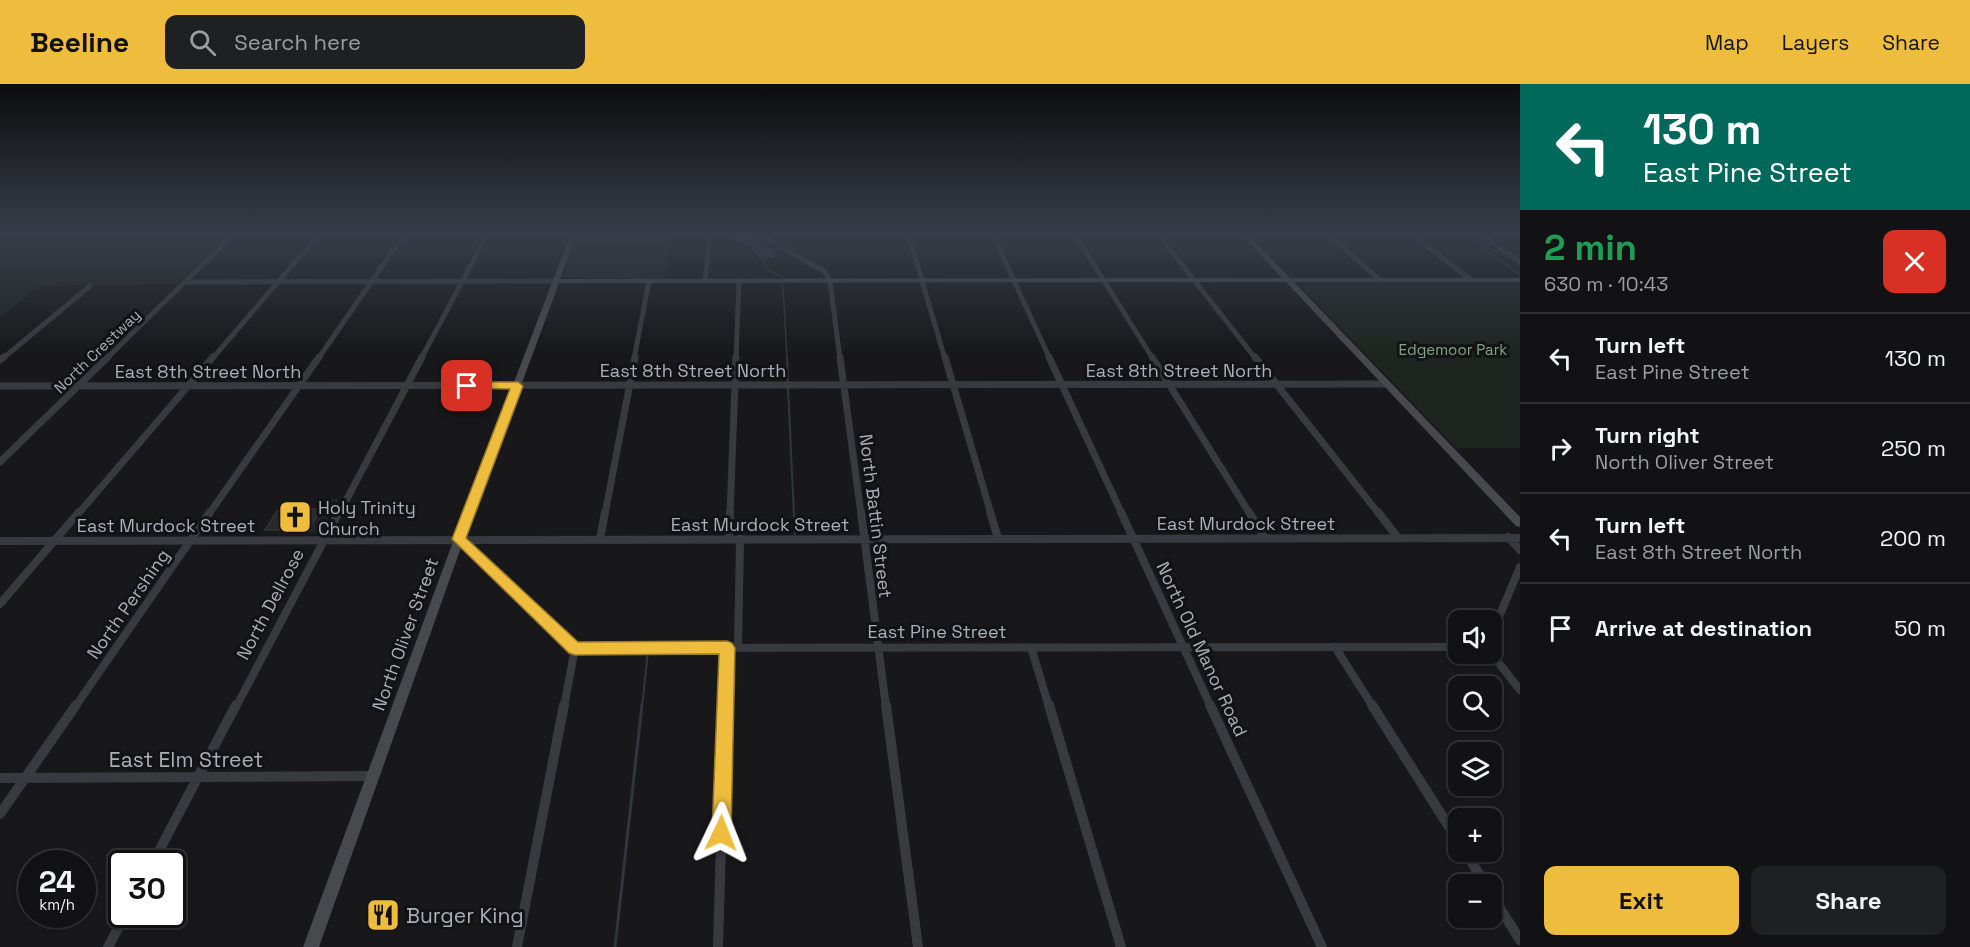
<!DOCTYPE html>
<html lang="en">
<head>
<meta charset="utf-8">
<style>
  :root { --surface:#121214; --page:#1f2022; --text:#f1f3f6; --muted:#9c9ea0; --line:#313234; --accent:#eebd3d }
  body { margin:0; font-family:"Space Grotesk",sans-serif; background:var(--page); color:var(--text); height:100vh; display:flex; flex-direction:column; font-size:22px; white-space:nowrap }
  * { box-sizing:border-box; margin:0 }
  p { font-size:20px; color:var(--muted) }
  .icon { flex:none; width:33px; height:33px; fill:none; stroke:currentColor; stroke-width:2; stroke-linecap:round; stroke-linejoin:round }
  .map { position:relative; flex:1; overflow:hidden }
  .sheet { display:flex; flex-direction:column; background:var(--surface); width:450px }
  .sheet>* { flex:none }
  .hud { background:#00695c; color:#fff; overflow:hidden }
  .tools { position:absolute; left:1448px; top:526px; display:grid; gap:12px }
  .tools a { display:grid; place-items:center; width:54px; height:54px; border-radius:12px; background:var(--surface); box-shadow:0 2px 4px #0004,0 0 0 2px var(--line); font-size:30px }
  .speed { position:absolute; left:18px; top:766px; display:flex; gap:12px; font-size:30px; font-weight:700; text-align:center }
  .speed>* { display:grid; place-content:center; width:78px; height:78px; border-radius:50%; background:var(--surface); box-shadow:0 2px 4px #0004,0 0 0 2px var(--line); line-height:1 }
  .speed small { font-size:15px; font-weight:400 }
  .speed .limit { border:3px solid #111; border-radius:9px; background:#fff; color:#111 }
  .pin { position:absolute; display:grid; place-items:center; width:51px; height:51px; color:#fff; margin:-26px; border-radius:12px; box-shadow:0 3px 9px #0006 }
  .me { position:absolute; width:66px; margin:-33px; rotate:2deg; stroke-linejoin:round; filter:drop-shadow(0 0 4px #0008) }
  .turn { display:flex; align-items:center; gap:21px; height:126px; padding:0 24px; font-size:27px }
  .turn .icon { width:78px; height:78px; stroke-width:2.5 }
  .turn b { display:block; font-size:42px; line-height:51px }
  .round { display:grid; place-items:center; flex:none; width:63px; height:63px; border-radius:12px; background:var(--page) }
  .headline { display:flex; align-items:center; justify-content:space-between; height:102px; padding:0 24px }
  h1 { font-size:36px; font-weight:800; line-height:45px; color:#1e9e55 }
  .action { display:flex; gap:12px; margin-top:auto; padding:12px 24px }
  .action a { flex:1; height:69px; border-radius:12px; background:var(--accent); color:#111; font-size:24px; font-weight:800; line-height:69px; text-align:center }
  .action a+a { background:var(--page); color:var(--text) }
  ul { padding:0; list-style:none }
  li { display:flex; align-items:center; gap:18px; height:90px; padding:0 24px; border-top:2px solid var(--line) }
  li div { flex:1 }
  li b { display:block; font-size:22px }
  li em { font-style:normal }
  header { display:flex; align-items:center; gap:36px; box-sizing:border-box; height:84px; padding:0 30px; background:var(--accent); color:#111 }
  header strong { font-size:28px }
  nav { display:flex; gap:33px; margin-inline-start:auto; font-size:21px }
  .search { width:420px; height:54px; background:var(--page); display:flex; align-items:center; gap:15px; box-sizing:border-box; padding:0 21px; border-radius:12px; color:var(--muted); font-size:22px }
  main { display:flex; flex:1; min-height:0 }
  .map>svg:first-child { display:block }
  .built { fill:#252427 }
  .green { fill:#1e2520 }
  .water { fill:#2e363e }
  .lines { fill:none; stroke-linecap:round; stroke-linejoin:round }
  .stream-far2 { stroke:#2e363e; stroke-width:1.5 }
  .stream-far1 { stroke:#2e363e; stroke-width:2 }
  .stream { stroke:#2e363e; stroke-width:3 }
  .building { fill:#29282b; stroke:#333236; stroke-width:1.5 }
  .street-far3 { stroke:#393a3f; stroke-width:5 }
  .street-far2 { stroke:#393a3f; stroke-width:7 }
  .street-far1 { stroke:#393a3f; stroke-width:8 }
  .street { stroke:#393a3f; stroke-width:10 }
  .secondary { fill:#47494f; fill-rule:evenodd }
  .route { fill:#eebd3d; stroke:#9b7b28; stroke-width:1.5 }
  .labels { text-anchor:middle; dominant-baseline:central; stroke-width:6; stroke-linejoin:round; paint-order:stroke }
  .far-park-label { font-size:15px; fill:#83a487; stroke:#131315 }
  .far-street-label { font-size:15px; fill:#abafba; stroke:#131315 }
  .street-label { font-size:18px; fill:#abafba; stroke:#131315 }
  .poi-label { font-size:18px; fill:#abafba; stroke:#131315; text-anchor:start }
  .near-street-label { font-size:21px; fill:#abafba; stroke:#131315 }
  .near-poi-label { font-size:21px; fill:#abafba; stroke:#131315; text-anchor:start }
</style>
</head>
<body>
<header>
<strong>Beeline</strong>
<div class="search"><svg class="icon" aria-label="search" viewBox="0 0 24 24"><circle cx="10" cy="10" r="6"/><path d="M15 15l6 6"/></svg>Search here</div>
<nav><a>Map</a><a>Layers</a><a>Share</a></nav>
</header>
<main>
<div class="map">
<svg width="1520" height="863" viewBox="0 0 1520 863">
  <rect width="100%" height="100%" fill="#18181a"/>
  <path class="built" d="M579 149H671L664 195 564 193Z"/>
  <path class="green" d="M0 149H228L178 200 40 202 0 233Z
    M1297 199H1520V364H1456Z
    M329 414 339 415 320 449 283 450 288 442 313 438 319 428H316L317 425H324Z"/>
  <path class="water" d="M730 149H750L767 162 778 166 774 174H759L750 163 731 154Z"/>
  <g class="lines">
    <path class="stream-far2" d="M1463 149 1520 191
      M762 174 769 187 783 193
      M783 202 787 275"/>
    <path class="stream-far1" d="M787 273 788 298
      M788 303 795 454
      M642 623 648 567"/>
    <path class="stream" d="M615 863 642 621"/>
  </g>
  <path class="building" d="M289 423 317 425 316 428H319L313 438H310L308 442H288L286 446H265L277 427H287Z"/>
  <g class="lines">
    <path class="street-far3" d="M908 149 945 275
      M992 149 1050 275
      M1074 149 1153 275
      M1157 149 1256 275
      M1327 149 1380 196
      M1410 149 1471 196
      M1479 149 1520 178
      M759 150 825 188 830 197 840 275
      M705 197 710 153 713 149
      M186 198 557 197
      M2 275 90 202
      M106 275 235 149
      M212 275 320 149
      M318 275 405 149
      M421 275 488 149
      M634 275 649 197
      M736 275 739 197"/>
    <path class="street-far2" d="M840 273 861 430
      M945 273 991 430
      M1049 273 1122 430
      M1152 273 1250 430
      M1255 273 1379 430
      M0 276 4 273
      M0 302 1387 300
      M0 378 108 273
      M78 430 213 273
      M209 430 319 273
      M339 430 422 273
      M605 430 635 273
      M730 430 736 273"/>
    <path class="street-far1" d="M861 428 886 623
      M990 428 998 454
      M1121 428 1211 623
      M1249 428 1265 454
      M1378 428 1398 454
      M1508 453 1520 466
      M459 455 575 564 1458 563
      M600 455 605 428
      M729 455 730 428
      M0 457 1520 454
      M0 520 79 428
      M1491 552 1520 483
      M1031 563 1049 623
      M1335 563 1373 623
      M738 564 740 455
      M1491 569 1520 606
      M75 623 210 428
      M236 623 339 428
      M564 623 575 564
      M725 623 727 564"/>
    <path class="street" d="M886 621 918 863
      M1049 621 1121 863
      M1210 621 1322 863
      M1372 621 1458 757
      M0 694 373 692
      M0 730 76 621
      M1465 768 1486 801
      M152 780 236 621
      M1491 810 1520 856
      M108 863 125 831
      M517 863 564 621
      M718 863 725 621"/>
    <path class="secondary" d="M571 149H577L560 195 1282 194 1240 149H1247L1290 194H1520V198H1294L1520 433V443L1516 442 1286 198 559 199 464 455 319 863H303L454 455Z"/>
  </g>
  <linearGradient id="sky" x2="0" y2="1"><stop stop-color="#0d0d0e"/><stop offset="0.55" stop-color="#373d49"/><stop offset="1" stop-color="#373d49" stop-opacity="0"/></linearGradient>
  <rect width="1520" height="270" fill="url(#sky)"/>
  <path class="route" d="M467 298H518L523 302 466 454 578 558 727 557 732 559 735 564 731 749 728 755 721 758 715 755 712 749 719 570 575 571 569 569 452 455 510 305 463 304 461 302Z"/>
  <defs>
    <symbol id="church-square" viewBox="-11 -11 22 22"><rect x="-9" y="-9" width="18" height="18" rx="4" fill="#eebd3d" stroke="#131315"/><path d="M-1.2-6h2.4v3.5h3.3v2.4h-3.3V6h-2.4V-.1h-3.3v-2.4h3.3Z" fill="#111"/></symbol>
    <symbol id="restaurant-square" viewBox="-11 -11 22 22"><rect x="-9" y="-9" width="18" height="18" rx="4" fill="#eebd3d" stroke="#131315"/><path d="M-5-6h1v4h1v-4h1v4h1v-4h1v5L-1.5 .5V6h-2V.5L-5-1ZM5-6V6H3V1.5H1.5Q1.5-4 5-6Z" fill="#111"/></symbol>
  </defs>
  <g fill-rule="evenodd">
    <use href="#church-square" x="276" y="414" width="38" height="38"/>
    <use href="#restaurant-square" x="364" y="812" width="38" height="38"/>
  </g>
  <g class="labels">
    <g class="far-park-label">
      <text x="1453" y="265">Edgemoor Park</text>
    </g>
    <g class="far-street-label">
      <text transform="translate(97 267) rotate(-44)">North Crestway</text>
    </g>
    <g class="street-label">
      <text x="693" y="286">East 8th Street North</text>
      <text x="1179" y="286">East 8th Street North</text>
      <text x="208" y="287">East 8th Street North</text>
      <text transform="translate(876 432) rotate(83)">North Battin Street</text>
      <text x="1246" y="439">East Murdock Street</text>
      <text x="760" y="440">East Murdock Street</text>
      <text x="166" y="441">East Murdock Street</text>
      <text transform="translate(128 520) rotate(-55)">North Pershing</text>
      <text transform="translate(270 520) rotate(-62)">North Dellrose</text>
      <text x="937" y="547">East Pine Street</text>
      <text transform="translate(405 550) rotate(-70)">North Oliver Street</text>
      <text transform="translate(1202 565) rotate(65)">North Old Manor Road</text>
    </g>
    <g class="poi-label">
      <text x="318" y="423">Holy Trinity<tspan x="318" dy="21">Church</tspan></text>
    </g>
    <g class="near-street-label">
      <text x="186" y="675">East Elm Street</text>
    </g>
    <g class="near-poi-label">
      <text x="406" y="831">Burger King</text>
    </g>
  </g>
</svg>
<div class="tools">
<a><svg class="icon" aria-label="sound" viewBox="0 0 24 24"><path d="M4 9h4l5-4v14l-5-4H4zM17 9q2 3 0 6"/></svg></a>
<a><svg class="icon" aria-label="search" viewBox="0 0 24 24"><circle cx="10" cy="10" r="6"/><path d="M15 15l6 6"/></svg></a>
<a><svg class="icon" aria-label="layers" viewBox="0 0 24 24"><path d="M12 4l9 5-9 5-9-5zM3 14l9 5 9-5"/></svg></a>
<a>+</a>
<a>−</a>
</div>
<div class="speed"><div>24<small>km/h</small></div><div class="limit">30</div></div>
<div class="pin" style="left:467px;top:302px;background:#d93025"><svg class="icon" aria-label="arrive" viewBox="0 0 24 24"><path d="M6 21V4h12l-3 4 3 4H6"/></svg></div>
<svg class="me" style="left:721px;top:749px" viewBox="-20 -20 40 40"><path d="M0-17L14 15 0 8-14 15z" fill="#eebd3d" stroke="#fff" stroke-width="4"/></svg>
</div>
<section class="sheet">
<div class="hud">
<div class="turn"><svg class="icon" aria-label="left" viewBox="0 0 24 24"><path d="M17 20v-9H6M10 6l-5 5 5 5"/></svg><div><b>130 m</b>East Pine Street</div></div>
</div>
<div class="headline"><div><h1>2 min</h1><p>630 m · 10:43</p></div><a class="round" style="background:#d93025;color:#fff"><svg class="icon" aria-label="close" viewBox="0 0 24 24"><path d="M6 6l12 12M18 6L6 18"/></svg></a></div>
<ul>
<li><svg class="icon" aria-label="left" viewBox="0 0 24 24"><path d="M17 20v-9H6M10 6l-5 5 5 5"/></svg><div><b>Turn left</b><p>East Pine Street</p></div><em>130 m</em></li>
<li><svg class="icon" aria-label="right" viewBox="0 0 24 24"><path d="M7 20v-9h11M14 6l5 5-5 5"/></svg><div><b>Turn right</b><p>North Oliver Street</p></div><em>250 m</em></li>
<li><svg class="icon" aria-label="left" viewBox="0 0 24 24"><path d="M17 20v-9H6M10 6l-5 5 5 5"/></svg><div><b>Turn left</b><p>East 8th Street North</p></div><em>200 m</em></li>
<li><svg class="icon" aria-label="arrive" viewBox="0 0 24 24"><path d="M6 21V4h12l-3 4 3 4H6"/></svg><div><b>Arrive at destination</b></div><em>50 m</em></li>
</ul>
<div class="action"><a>Exit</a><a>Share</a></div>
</section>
</main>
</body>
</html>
